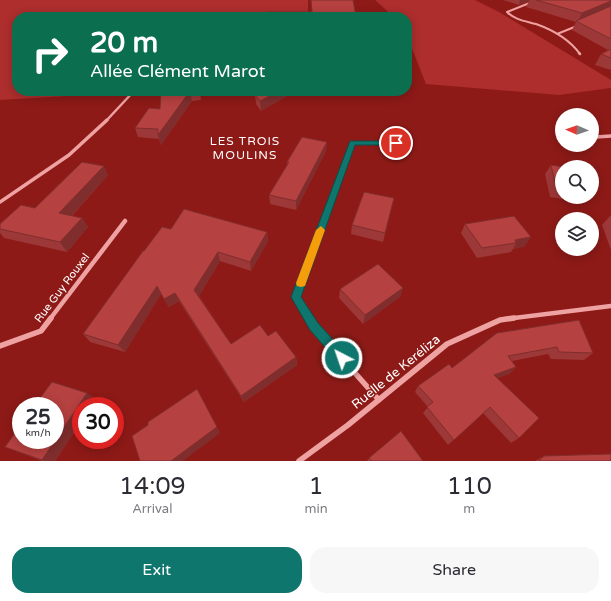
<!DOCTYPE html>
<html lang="en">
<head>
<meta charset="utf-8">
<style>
  :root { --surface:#fff; --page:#f7f7f7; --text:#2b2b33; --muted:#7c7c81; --accent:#0f766e }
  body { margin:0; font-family:"Varela Round",sans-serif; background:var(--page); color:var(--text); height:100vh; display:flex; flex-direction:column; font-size:15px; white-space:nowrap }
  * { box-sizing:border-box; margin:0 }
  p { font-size:13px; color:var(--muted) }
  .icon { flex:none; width:22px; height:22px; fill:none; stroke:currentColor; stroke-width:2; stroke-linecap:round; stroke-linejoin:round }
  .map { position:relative; height:461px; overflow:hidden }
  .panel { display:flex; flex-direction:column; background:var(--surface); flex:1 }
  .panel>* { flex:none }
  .banner { position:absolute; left:12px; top:12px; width:400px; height:84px; border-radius:16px; box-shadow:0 2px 10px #0003; background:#0b6e4f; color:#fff; overflow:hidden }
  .needle { width:26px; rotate:272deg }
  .controls { position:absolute; left:555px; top:108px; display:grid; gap:8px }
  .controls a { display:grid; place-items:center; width:44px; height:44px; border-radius:50%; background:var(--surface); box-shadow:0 2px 10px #0003; font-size:20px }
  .speed { position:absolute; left:12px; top:397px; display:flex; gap:8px; font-size:20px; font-weight:700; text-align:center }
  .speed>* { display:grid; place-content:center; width:52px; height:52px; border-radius:50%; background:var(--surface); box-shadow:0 2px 10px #0003; line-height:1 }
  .speed small { font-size:10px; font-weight:400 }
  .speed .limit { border:6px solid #d22; background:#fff; color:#111 }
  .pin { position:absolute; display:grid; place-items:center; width:34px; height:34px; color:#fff; margin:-17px; border:2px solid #fff; border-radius:50%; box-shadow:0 1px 4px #0007 }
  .me { position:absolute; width:44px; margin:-22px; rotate:319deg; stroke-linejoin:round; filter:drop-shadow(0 0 3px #0008) }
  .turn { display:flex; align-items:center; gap:14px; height:84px; padding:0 12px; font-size:18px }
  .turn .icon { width:52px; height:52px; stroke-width:2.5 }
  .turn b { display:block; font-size:28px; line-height:34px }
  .eta { display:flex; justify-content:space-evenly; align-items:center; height:68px; text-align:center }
  .eta b { font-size:24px; font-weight:600; line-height:28px }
  .cta { display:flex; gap:8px; margin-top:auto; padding:8px 12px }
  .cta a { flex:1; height:46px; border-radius:16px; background:var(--accent); color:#fff; font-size:16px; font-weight:600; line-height:46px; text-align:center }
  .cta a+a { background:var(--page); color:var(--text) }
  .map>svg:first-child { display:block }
  .green { fill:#ad2e2d }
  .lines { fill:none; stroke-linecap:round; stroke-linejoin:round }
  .minor-far4 { stroke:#efa2a2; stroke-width:2 }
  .minor-far3 { stroke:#efa2a2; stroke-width:2.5 }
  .minor-far2 { stroke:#efa2a2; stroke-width:3.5 }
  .minor-far1 { stroke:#efa2a2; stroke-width:4.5 }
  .minor { stroke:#efa2a2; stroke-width:5.5 }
  .wall { fill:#9c3837 }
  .shaded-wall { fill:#7f2e2d }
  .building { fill:#b54140; stroke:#7f2e2d }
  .route { fill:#0f766e; stroke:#0a4d48 }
  .slow { fill:#f59e0b }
  .labels { text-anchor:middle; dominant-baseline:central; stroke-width:3; stroke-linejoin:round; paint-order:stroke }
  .street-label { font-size:11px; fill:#fff; stroke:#8d1a17 }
  .neighbourhood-label { font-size:12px; letter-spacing:1px; fill:#fff; stroke:#8d1a17 }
  .near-street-label { font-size:13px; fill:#fff; stroke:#8d1a17 }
</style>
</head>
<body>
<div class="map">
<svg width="611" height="461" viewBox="0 0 611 461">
  <rect width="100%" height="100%" fill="#8d1a17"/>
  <path class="green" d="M0 0H308V16L17 17V91H100L99 94 0 100Z
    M375 0H475L499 12 611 80V88L559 95 426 84 407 36V17H394Z"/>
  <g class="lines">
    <path class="minor-far4" d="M537 0 507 12C515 20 525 21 536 24 553 30 569 39 580 54
      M557 34 577 26"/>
    <path class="minor-far3" d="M579 53 580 54
      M106 121 134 91"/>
    <path class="minor-far2" d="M596 137 611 136
      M0 202 69 155 107 120
      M328 208 352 143H396"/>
    <path class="minor-far1" d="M50 319 125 221
      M309 319 296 297 329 207
      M506 319 611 306"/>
    <path class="minor" d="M309 318 314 327 379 400
      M0 346 41 331 51 318
      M299 461 348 425 447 344 500 320 514 318"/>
  </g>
  <path class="wall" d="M503 0H611V70L595 65 601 54 608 50 572 30 576 22 526 7 529 1 519 5Z
    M161 91H201V100L192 101 161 145 159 139 138 137 135 128 160 109Z
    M259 91H296L261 111 256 104 255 95Z
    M327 142 326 151 296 210 270 204 269 195 287 165V162Z
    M551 165 562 167V197H580L577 201 550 197 545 174Z
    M108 175 72 216 82 218 88 227 67 252 4 238 0 233V224Z
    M394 198 383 242 351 234 352 225Z
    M610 216H611V250L602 225Z
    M465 224 525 246 513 249 511 252 477 258 461 233Z
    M171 229 267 232 268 241 251 271 220 261 199 296 231 344 296 357 297 365 244 402 179 301 169 307 161 294 125 352 90 342 83 334 144 251Z
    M403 288 400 297 363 324 339 298 340 289Z
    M497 333 593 353 584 360 551 359 548 354 512 361 516 367 509 374 497 378 519 438 511 443 483 413 448 445 423 413 428 407 415 392 418 386 452 368Z
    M52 382 87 393 96 400 91 406H81V422L55 461H42L5 447 21 425V440H55V406H34Z
    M544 456 611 461H535Z
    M369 458 423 461H367Z"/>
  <path class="shaded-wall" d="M520 0H529V1L519 5Z
    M611 1V6L578 21 582 13Z
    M190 91 192 101 161 145 158 135Z
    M199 91H201V100Z
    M279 91H296L261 111 260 101Z
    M327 142 326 151 296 210V201Z
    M104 166 108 175 66 222 59 213Z
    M82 218 88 227 67 252 60 242Z
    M267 232 268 241 251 271 250 262Z
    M531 237 525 246 513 249 516 243 515 240Z
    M218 252 220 261 198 298 194 290Z
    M157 286 161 294 125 352 118 345Z
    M403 288 400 297 363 324 365 315Z
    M175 293 179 301 169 307 164 299Z
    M296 357 297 365 244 402 241 396Z
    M516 367 509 374 487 381 494 375Z
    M197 389 220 433 183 461H171Z
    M87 393 96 400 91 406H81V422L55 461H43L42 460Z"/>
  <path class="building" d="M311 0H353L356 16H375L374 17H175L176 15H266V12H312Z
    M536 0H611V1L582 13Z
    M611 6V39L576 21Z
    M611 49V58L601 54Z
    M161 91H191H190L158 135V129L135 128 149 108 160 109Z
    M259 91H279L260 101 255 95Z
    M302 137 327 142 296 201 269 195 289 162H287Z
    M82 162 104 166 59 213 82 218 60 242 0 229V224L21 205 35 208Z
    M551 165 564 167H562V188L556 187Z
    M364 192 394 198 385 233 352 225Z
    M184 209 267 232 250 262 218 252 194 290 231 344 260 325 268 336 276 331 296 357 241 396 175 293 164 299 157 286 118 345 83 334 143 251H144L162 227 171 229Z
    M514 216 531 237 515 240 516 243 482 248 465 224Z
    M378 264 403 288 365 315 340 289Z
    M579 320 593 353 559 352 557 347 508 356 516 367 494 375 539 418 519 438 490 407 454 440 427 407 433 402 418 386 449 364 452 368 497 333Z
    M52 382 87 393 42 460 5 447 21 425V440H55V406H34Z
    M197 389 217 427 171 461H140L132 436 148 425V422Z
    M401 431 423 461H372L369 458Z
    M611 454V461H539L544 456Z"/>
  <path class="route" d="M350 141H396L399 143 396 145H355L301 297 318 323 346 354 348 358 346 362 342 364 338 362 310 330 291 297Z"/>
  <path class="slow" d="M321 226 325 230 306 283 305 286 301 287 297 286 296 283 316 230Z"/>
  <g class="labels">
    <g class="street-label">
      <text transform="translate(62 288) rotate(-53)">Rue Guy Rouxel</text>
    </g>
    <g class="neighbourhood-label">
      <text x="245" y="141">LES TROIS<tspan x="245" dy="14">MOULINS</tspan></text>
    </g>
    <g class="near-street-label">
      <text transform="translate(396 372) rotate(-39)">Ruelle de Keréliza</text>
    </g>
  </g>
</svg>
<div class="controls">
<a><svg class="needle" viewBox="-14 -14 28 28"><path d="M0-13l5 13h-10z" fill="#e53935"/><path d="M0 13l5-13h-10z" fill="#7c7c81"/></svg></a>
<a><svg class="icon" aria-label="search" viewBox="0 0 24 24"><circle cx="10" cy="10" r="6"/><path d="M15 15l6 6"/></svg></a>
<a><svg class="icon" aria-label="layers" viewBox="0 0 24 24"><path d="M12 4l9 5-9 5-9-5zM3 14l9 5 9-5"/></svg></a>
</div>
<div class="speed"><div>25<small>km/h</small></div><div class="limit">30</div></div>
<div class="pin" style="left:396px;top:143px;background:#d93025"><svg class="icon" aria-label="arrive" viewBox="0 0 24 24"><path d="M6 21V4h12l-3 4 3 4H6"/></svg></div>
<svg class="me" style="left:342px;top:358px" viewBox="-20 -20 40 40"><circle r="17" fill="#0f766e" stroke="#fff" stroke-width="3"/><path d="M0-11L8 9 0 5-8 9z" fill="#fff"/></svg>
<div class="banner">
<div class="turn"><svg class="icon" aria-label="right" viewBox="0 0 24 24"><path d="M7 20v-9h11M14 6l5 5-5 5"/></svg><div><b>20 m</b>Allée Clément Marot</div></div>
</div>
</div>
<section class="panel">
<div class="eta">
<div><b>14:09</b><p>Arrival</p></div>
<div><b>1</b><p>min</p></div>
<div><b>110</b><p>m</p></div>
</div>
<div class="cta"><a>Exit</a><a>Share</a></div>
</section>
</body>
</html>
